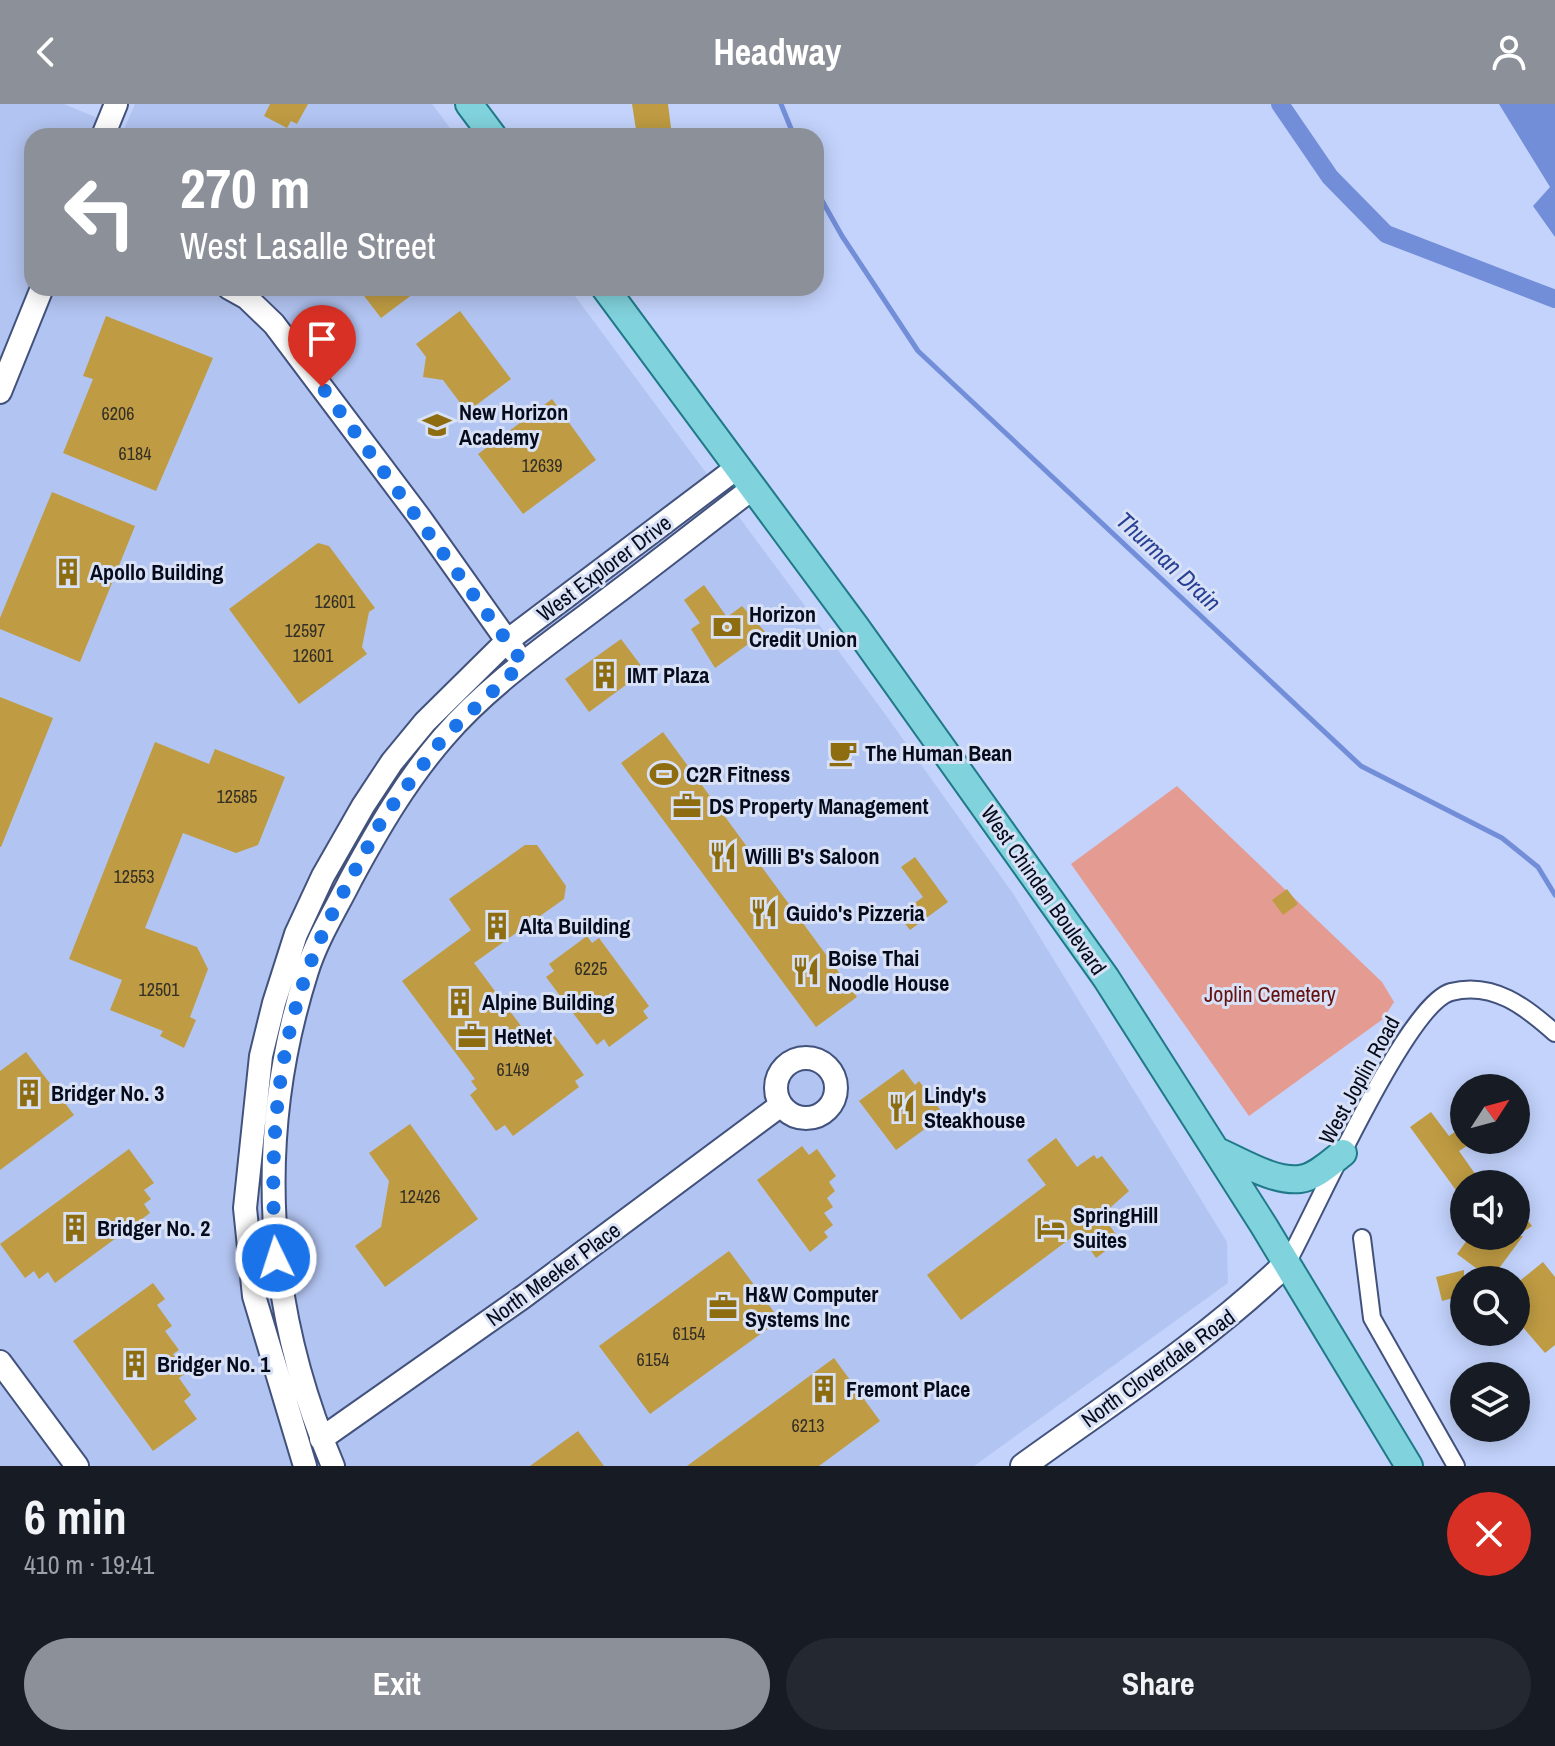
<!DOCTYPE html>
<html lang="en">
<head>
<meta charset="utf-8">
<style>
  :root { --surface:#171b24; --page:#242831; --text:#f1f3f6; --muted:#9ea1a6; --accent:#8c9099 }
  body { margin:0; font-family:"Archivo Narrow",sans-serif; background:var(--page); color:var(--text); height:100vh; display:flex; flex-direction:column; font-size:30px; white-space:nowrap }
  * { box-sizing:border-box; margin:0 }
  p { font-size:26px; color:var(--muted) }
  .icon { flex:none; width:44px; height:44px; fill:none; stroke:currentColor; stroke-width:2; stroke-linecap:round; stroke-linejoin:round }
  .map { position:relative; height:1362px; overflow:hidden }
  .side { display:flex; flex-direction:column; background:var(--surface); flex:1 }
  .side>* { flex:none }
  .hud { position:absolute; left:24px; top:24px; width:800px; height:168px; border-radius:24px; box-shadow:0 4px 20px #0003; background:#8c9099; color:#fff; overflow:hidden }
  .needle { width:52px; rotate:54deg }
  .fabs { position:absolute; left:1450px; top:970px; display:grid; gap:16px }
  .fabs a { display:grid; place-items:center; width:80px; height:80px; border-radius:50%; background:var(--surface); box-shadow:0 4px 20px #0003; font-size:40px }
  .pin { position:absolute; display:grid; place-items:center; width:68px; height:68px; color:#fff; margin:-82px -34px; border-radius:50% 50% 50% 0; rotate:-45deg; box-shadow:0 0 8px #0007 }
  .pin .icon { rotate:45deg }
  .me { position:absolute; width:88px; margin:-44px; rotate:356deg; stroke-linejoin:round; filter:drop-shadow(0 0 6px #0008) }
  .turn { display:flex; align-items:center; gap:28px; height:168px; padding:0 24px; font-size:36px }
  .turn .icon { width:104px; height:104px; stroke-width:2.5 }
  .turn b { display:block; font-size:56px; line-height:68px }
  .round { display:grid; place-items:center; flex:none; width:84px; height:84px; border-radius:42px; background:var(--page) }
  .summary { display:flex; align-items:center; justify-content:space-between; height:136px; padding:0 24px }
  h1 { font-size:48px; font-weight:700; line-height:60px }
  .primary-button { display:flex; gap:16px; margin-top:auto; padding:16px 24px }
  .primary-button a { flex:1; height:92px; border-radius:48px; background:var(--accent); color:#fff; font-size:32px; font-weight:700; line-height:92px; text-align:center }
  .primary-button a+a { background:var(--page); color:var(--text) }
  header { display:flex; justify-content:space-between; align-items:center; height:104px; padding:0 24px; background:var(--accent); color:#fff; font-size:36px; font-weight:700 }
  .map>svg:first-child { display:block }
  .built { fill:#b2c4f1 }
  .green { fill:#e49c92 }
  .water { fill:#738ed8 }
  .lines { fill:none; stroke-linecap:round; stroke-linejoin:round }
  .stream { stroke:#738ed8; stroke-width:5 }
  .canal { stroke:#738ed8; stroke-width:18 }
  .building { fill:#bf9c43 }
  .minor-casing { stroke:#42527d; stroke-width:20 }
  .tertiary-casing { stroke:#42527d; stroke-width:26 }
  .secondary-casing { stroke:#42527d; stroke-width:28 }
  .primary-casing { stroke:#1f7989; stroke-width:30 }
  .minor { stroke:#fff; stroke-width:16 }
  .tertiary { stroke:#fff; stroke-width:22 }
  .secondary { stroke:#fff; stroke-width:24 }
  .primary { stroke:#80d2dc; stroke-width:26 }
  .route { stroke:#1a73e8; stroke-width:14; stroke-dasharray:0 25.2 }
  .labels { text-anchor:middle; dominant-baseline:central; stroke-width:6; stroke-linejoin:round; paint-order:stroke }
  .number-label { font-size:18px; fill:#342f26 }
  .poi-label { font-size:22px; font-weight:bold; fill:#060b1c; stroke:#d8e1f5; text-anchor:start }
  .street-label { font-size:22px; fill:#060b1c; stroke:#d8e1f5 }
  .park-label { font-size:22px; fill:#651210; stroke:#d8e1f5 }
  .water-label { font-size:24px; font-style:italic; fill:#273f95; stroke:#d8e1f5 }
</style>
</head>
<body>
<header><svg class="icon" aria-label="back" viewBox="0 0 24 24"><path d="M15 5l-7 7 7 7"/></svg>Headway<svg class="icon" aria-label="person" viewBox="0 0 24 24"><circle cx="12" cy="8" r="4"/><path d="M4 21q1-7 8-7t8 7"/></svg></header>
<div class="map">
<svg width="1555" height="1362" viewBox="0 0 1555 1362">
  <rect width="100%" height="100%" fill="#c3d3fc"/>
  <path class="built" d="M0 0H64L124 25 135 0H432L456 32H32V184H569L880 603 1014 791 1227 1138 1228 1179 974 1362H0Z"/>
  <path class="green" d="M1177 682 1382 878 1394 898 1383 915 1249 1012 1071 760Z"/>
  <path class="water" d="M1499 0H1555V133L1533 102 1550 83Z"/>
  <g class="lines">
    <path class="stream" d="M781 0 794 32
      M816 86 842 132 918 247 1361 662 1502 734 1538 763 1555 791"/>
    <path class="canal" d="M1280 0 1330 73 1386 130 1555 195"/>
  </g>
  <path class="building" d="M270 0H308L297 20 291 17 287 24 264 12Z
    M632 0H668L672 32H637Z
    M358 184H421L381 214Z
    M460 207 511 275 467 308 443 276 423 273 426 253 416 240Z
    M106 212 213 254 156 387 63 349 93 275 83 272Z
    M552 295 596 356 523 410 478 350Z
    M52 388 135 422 80 558 0 525V514Z
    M318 439 329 442 375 504 369 508 362 543 367 550 299 600 229 505Z
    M704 481 727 513 742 502 765 528 715 564 691 525 700 519 684 496Z
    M621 535 645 567 589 608 565 575Z
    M0 593 53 614 1 743H0Z
    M663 628 857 893 816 923 621 659Z
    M155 638 209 660 215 645 285 673 258 741 236 749 183 729 145 824 197 843 208 865 190 913 196 916 184 944 160 932 163 927 110 906 122 876 69 855Z
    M525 741H537L566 782 564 795 474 859 530 934 539 928 543 934 552 928 584 971 575 977 579 983 513 1032 505 1021 496 1027 470 991 477 985 471 977 475 975 402 877 471 826 449 795Z
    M915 753 948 798 910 826 898 811 923 793 901 763Z
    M1287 785 1298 800 1283 811 1272 796Z
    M587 832 592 839 599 834 649 902 643 907 648 914 609 943 604 935 597 941 546 873 554 867 549 860Z
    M26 948 74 1011 0 1066V967Z
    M903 965 915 981 919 977 944 1011 896 1046 859 997Z
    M1431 1008 1449 1032 1459 1025 1464 1036 1470 1040 1459 1047 1478 1074 1470 1080H1464V1084L1458 1089 1410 1023Z
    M410 1020 478 1115 385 1183 355 1142 381 1123 389 1077 369 1049Z
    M1056 1034 1077 1063 1094 1051 1097 1055 1102 1052 1129 1087 1102 1111 1120 1136 1096 1154 1081 1132 1078 1134 1075 1131 961 1216 927 1171 1046 1081 1027 1056Z
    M802 1042 809 1051 817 1045 836 1072 829 1078 835 1087 827 1094 833 1103 824 1109 833 1121 824 1128 828 1133 810 1148 757 1076Z
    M129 1045 154 1079 144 1086 151 1095 144 1100 150 1109 55 1179 48 1168 39 1175 34 1167 25 1174 0 1140Z
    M1516 1100 1532 1122 1517 1132H1523L1491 1175 1457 1150 1470 1132H1516Z
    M729 1147 780 1216 650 1310 599 1242Z
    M1543 1158 1555 1173V1241L1545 1249 1516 1215V1180Z
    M1464 1166V1191L1442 1197 1436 1173Z
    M153 1179 165 1195 157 1201 172 1222 165 1227 179 1246 173 1250 186 1269 179 1274 191 1291 184 1297 197 1315 153 1347 73 1237Z
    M834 1254 880 1317 819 1362H687Z
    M578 1327 604 1362H530Z"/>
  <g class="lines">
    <defs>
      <path id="minor" d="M1362 1134 1372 1214 1456 1362
        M1287 1159C1314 1111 1406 900 1451 888 1493 877 1526 903 1555 929"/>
      <path id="tertiary" d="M103 32 116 0
        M229 184 247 194 274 220 420 414 515 548
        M0 288 42 184
        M776 984a30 30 0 1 1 60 0a30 30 0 1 1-60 0Z
        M0 1258 77 1362
        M321 1335 523 1193 781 1001
        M305 1362 254 1192 245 1104 261 952 274 899 296 830 323 772 363 702 392 658 425 618 507 537 738 363
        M333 1362C265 1203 254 1033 307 867 317 835 336 805 351 775 378 725 406 677 443 634 488 581 549 540 604 498 654 461 703 422 753 384"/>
      <path id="secondary" d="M1023 1362C1113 1297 1207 1236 1287 1159"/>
      <path id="primary" d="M469 0 493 32
        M605 184 856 523 1106 874 1264 1122 1409 1362
        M1217 1047C1241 1057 1273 1078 1300 1075 1316 1073 1331 1058 1343 1049"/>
    </defs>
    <use href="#minor" class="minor-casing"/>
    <use href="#tertiary" class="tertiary-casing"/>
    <use href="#secondary" class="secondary-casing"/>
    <use href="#primary" class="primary-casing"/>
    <use href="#minor" class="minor"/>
    <use href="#tertiary" class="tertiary"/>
    <use href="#secondary" class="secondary"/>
    <use href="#primary" class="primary"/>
  </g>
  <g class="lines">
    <path class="route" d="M276 1154C269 1057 274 956 309 863 328 811 358 763 383 714L444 633 523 559 322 283"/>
  </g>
  <defs>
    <symbol id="school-bare" viewBox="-9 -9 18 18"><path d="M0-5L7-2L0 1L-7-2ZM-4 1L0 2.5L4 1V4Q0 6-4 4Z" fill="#8d6d10" stroke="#d8e1f5" stroke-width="2.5" paint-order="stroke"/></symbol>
    <symbol id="building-bare" viewBox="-9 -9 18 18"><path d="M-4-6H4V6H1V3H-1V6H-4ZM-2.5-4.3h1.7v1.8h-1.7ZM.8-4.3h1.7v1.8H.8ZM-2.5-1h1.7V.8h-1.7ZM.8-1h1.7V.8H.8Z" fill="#8d6d10" stroke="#d8e1f5" stroke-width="2.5" paint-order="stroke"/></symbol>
    <symbol id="bank-bare" viewBox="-9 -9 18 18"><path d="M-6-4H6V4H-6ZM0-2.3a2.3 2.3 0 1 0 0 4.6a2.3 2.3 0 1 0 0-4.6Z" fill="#8d6d10" stroke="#d8e1f5" stroke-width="2.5" paint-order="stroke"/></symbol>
    <symbol id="cafe-bare" viewBox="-9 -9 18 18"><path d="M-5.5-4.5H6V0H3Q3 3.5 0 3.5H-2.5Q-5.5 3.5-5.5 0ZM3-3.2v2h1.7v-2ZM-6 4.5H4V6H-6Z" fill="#8d6d10" stroke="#d8e1f5" stroke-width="2.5" paint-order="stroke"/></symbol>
    <symbol id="stadium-bare" viewBox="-9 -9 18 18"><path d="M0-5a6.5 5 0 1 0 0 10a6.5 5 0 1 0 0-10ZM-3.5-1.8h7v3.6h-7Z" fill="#8d6d10" stroke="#d8e1f5" stroke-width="2.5" paint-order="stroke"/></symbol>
    <symbol id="office-bare" viewBox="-9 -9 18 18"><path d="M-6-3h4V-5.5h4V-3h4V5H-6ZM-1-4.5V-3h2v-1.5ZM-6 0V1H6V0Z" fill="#8d6d10" stroke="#d8e1f5" stroke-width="2.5" paint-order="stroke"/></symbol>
    <symbol id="restaurant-bare" viewBox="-9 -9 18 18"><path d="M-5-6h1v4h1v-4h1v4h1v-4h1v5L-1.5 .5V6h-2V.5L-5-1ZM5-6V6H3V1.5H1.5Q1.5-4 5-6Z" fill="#8d6d10" stroke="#d8e1f5" stroke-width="2.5" paint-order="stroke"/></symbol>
    <symbol id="hotel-bare" viewBox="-9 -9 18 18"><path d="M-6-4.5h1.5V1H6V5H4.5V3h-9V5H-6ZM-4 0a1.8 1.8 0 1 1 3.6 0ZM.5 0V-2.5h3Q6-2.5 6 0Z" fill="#8d6d10" stroke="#d8e1f5" stroke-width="2.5" paint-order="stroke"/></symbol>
  </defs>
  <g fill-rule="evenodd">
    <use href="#school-bare" x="417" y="301" width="40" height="40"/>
    <use href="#building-bare" x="48" y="448" width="40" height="40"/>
    <use href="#bank-bare" x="707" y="503" width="40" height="40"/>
    <use href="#building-bare" x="585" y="551" width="40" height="40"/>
    <use href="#cafe-bare" x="823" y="629" width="40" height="40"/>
    <use href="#stadium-bare" x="644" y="650" width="40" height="40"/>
    <use href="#office-bare" x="667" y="682" width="40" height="40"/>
    <use href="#restaurant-bare" x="703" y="732" width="40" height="40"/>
    <use href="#restaurant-bare" x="744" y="789" width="40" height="40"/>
    <use href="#building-bare" x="477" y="802" width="40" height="40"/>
    <use href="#restaurant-bare" x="786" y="847" width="40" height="40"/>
    <use href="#building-bare" x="440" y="878" width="40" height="40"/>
    <use href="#office-bare" x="452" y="912" width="40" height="40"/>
    <use href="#building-bare" x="9" y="969" width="40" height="40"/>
    <use href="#restaurant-bare" x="882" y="984" width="40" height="40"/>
    <use href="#building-bare" x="55" y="1104" width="40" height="40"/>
    <use href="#hotel-bare" x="1031" y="1104" width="40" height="40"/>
    <use href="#office-bare" x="703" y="1183" width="40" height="40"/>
    <use href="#building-bare" x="115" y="1240" width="40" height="40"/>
    <use href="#building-bare" x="804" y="1265" width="40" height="40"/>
  </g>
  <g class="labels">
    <g class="number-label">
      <text x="118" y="309">6206</text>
      <text x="135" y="349">6184</text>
      <text x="542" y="361">12639</text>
      <text x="335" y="497">12601</text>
      <text x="305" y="526">12597</text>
      <text x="313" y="551">12601</text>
      <text x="237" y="692">12585</text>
      <text x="134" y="772">12553</text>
      <text x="591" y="864">6225</text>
      <text x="159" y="885">12501</text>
      <text x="513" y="965">6149</text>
      <text x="420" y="1092">12426</text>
      <text x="689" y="1229">6154</text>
      <text x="653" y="1255">6154</text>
      <text x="808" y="1321">6213</text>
    </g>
    <g class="poi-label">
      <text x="459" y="308">New Horizon<tspan x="459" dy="25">Academy</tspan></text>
      <text x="90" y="468">Apollo Building</text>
      <text x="749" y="510">Horizon<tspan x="749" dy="25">Credit Union</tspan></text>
      <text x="627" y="571">IMT Plaza</text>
      <text x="865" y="649">The Human Bean</text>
      <text x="686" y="670">C2R Fitness</text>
      <text x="709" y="702">DS Property Management</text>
      <text x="745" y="752">Willi B's Saloon</text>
      <text x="786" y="809">Guido's Pizzeria</text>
      <text x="519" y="822">Alta Building</text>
      <text x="828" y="854">Boise Thai<tspan x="828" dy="25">Noodle House</tspan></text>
      <text x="482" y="898">Alpine Building</text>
      <text x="494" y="932">HetNet</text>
      <text x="51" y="989">Bridger No. 3</text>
      <text x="924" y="991">Lindy's<tspan x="924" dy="25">Steakhouse</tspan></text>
      <text x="1073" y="1111">SpringHill<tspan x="1073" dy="25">Suites</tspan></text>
      <text x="97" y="1124">Bridger No. 2</text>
      <text x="745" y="1190">H&amp;W Computer<tspan x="745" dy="25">Systems Inc</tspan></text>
      <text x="157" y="1260">Bridger No. 1</text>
      <text x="846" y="1285">Fremont Place</text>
    </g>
    <g class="street-label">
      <text transform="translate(604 464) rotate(-37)">West Explorer Drive</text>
      <text transform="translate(1044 786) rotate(55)">West Chinden Boulevard</text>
      <text transform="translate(1359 976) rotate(-61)">West Joplin Road</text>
      <text transform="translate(553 1170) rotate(-36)">North Meeker Place</text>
      <text transform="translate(1158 1264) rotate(-36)">North Cloverdale Road</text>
    </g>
    <g class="park-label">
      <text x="1270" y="890">Joplin Cemetery</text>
    </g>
    <g class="water-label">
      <text transform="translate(1169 457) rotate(43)">Thurman Drain</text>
    </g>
  </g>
</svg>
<div class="fabs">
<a><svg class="needle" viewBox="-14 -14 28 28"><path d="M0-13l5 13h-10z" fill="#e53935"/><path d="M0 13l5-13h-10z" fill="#9ea1a6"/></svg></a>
<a><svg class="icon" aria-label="sound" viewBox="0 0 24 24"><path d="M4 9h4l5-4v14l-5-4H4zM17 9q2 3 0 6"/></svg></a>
<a><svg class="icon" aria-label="search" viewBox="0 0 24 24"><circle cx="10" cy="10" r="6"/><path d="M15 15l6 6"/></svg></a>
<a><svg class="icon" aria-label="layers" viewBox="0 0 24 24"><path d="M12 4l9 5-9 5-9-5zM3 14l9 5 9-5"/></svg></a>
</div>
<div class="pin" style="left:322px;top:283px;background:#d93025"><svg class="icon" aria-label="arrive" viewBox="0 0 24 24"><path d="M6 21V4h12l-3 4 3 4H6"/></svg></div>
<svg class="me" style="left:276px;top:1154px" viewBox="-20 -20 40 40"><circle r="17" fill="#1a73e8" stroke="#fff" stroke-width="3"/><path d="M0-11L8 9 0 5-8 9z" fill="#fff"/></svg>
<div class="hud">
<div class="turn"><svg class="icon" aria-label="left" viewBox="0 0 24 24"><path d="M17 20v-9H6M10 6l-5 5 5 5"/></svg><div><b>270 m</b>West Lasalle Street</div></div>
</div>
</div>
<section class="side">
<div class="summary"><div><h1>6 min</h1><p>410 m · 19:41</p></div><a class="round" style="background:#d93025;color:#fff"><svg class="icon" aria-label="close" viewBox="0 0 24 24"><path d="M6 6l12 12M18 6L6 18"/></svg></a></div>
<div class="primary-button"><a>Exit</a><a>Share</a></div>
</section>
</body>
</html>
